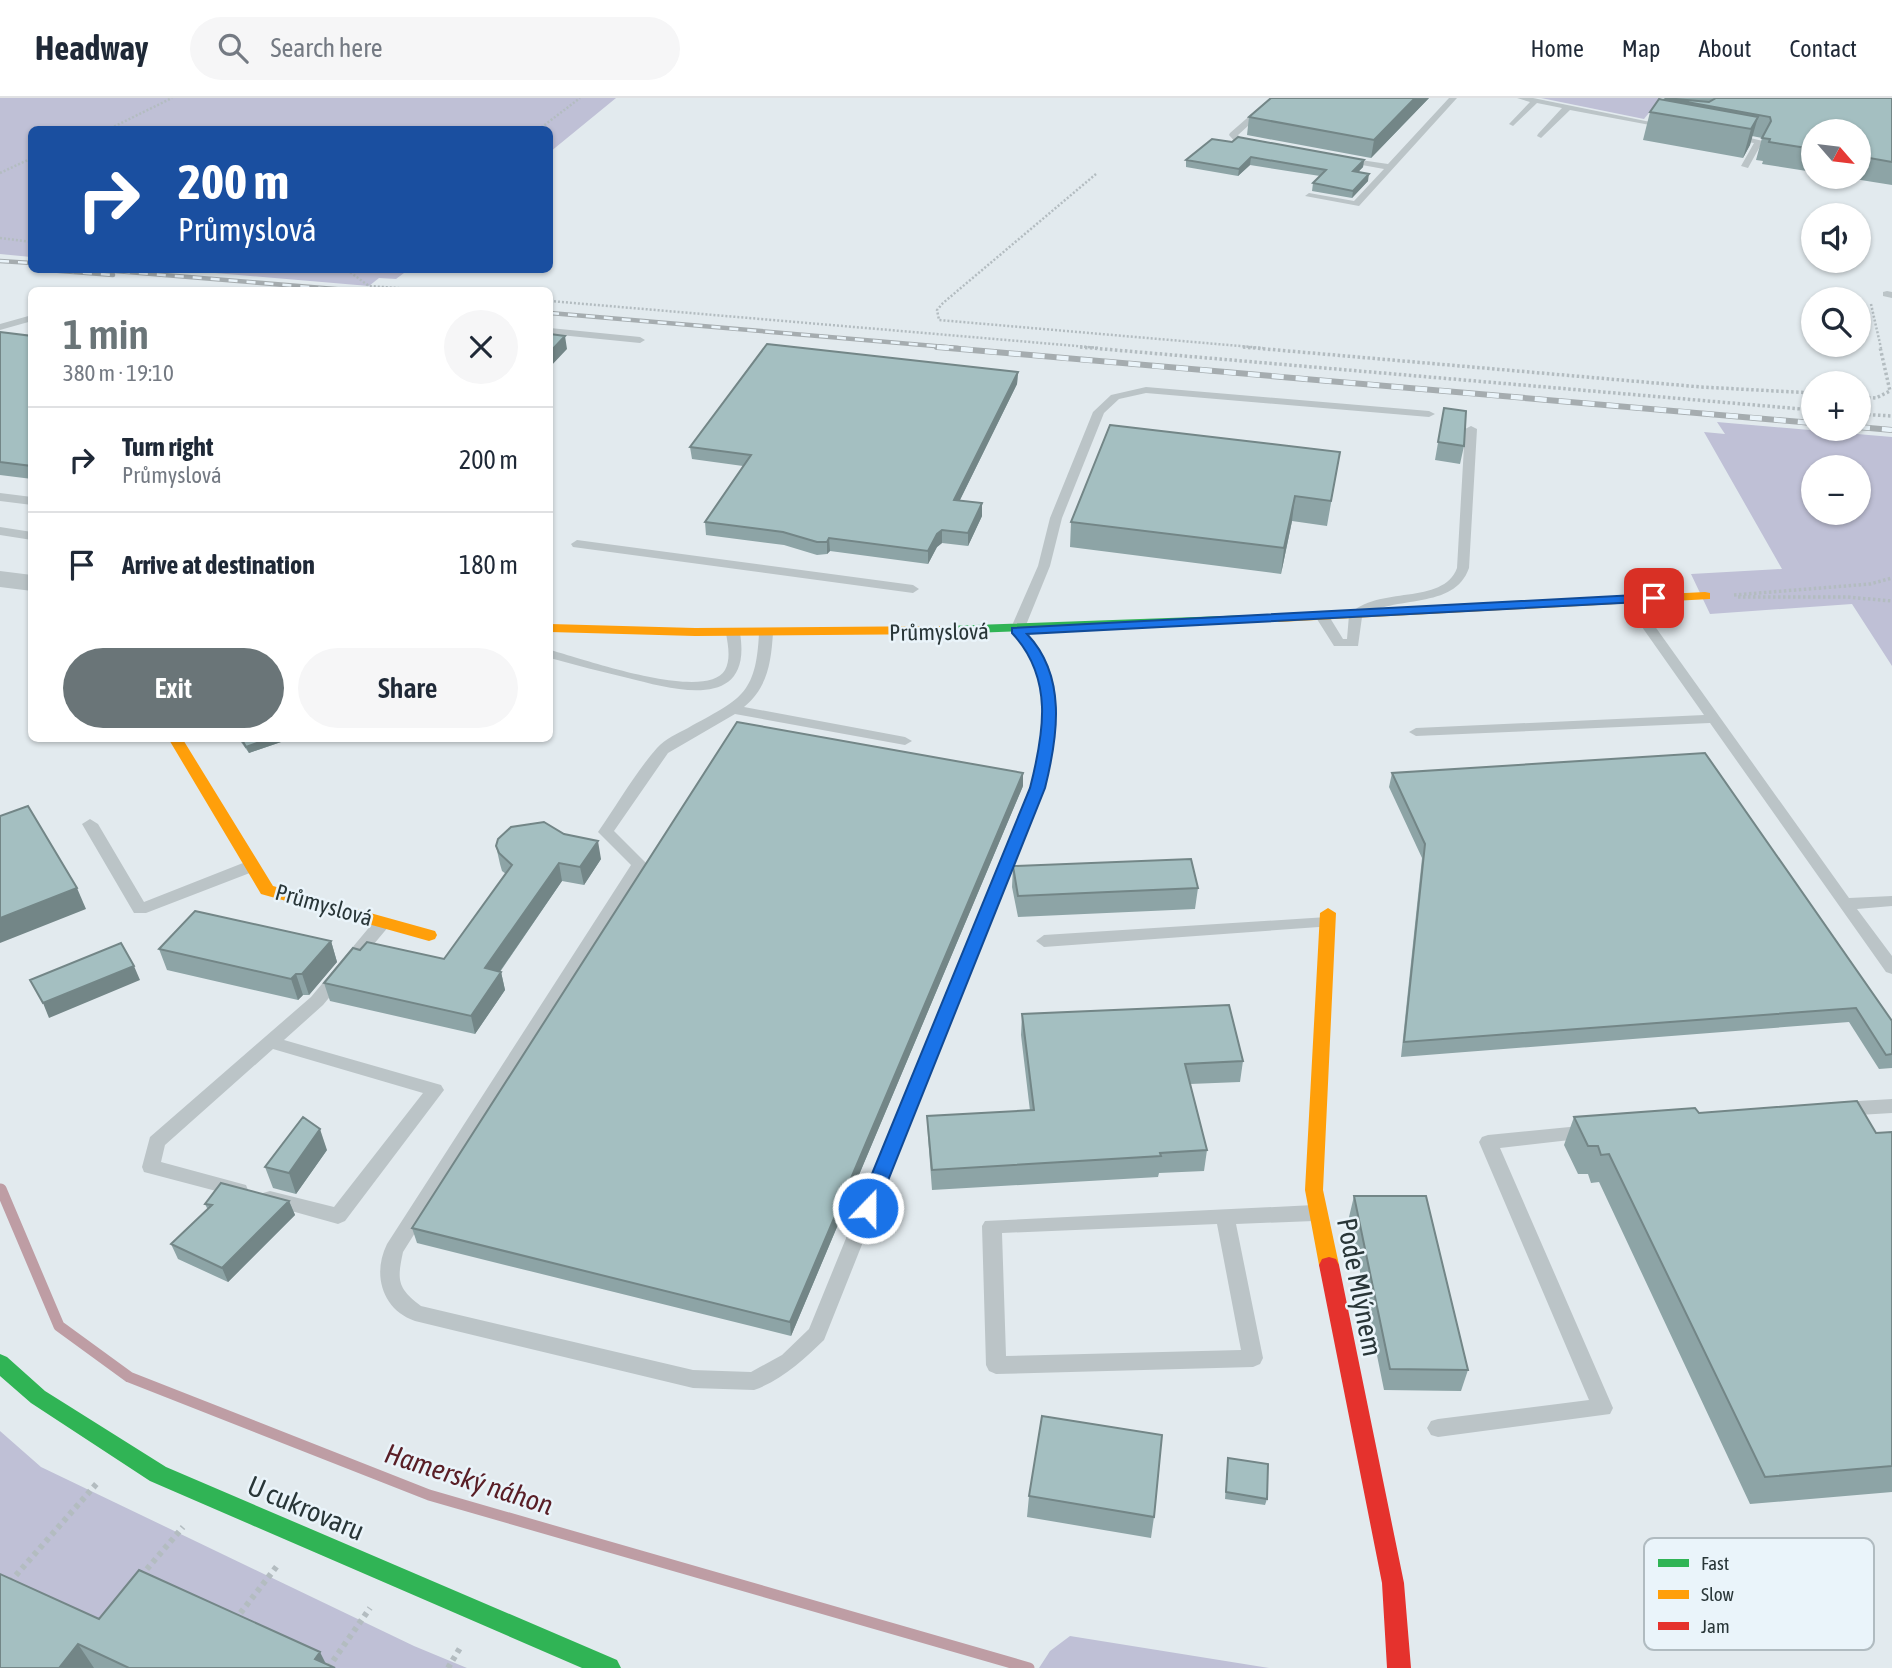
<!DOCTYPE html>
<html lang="en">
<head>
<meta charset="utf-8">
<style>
  :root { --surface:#fff; --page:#f6f6f7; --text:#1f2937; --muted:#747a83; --line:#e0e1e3; --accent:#6a7578 }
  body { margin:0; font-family:"Asap Condensed",sans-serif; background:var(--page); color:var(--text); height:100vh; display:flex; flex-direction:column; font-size:26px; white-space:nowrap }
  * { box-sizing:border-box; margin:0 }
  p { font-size:23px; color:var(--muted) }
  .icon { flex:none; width:38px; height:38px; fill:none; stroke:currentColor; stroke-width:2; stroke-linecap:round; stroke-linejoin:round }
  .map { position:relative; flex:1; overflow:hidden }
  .drawer { position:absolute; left:28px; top:189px; width:525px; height:455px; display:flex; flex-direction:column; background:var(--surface); border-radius:10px; box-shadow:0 2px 5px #0004 }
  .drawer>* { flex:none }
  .top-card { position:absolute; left:28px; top:28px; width:525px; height:147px; border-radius:10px; box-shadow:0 2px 5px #0004; background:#1a4fa0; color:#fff; overflow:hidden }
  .needle { width:46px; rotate:118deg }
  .fabs { position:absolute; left:1801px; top:21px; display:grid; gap:14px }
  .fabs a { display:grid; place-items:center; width:70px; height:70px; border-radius:50%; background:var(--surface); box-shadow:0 2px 5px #0004; font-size:35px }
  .pin { position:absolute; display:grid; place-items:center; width:60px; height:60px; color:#fff; margin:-30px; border-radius:14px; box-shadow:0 4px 10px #0006 }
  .me { position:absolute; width:77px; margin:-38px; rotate:22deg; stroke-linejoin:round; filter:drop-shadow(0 0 5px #0008) }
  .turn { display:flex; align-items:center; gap:24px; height:147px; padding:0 35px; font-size:32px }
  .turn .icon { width:91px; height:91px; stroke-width:2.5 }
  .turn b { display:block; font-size:49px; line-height:60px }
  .round { display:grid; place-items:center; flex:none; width:74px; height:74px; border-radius:37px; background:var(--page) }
  .head { display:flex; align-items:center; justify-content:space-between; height:119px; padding:0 35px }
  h1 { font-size:42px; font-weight:600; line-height:52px; color:var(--accent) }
  .primary-button { display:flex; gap:14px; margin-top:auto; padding:14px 35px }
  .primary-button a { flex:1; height:80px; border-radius:42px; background:var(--accent); color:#fff; font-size:28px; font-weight:600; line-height:80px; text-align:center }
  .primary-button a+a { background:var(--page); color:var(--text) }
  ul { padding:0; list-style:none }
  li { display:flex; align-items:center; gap:21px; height:105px; padding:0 35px; border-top:2px solid var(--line) }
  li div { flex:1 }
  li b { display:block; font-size:26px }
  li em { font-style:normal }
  header { display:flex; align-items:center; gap:42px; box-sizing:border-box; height:98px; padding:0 35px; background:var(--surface); border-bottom:2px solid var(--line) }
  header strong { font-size:33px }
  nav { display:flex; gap:38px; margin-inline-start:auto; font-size:24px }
  .search { width:490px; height:63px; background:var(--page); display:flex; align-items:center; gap:18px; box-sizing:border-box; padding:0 24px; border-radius:38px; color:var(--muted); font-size:26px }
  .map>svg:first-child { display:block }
  .green { fill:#bfc0d6; fill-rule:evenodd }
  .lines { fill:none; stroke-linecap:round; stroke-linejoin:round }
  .stream { stroke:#be9da4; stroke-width:11 }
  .path-far2 { stroke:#b3bcc0; stroke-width:2.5; stroke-dasharray:2 2; stroke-linecap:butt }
  .path-far1 { stroke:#b3bcc0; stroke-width:3.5; stroke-dasharray:2.5 2.5; stroke-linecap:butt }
  .path { stroke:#b3bcc0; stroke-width:6; stroke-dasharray:4.5 4.5; stroke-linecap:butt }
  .lane { fill:#bbc4c7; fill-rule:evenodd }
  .street { fill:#bbc4c7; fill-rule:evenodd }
  .fast { fill:#30b455; fill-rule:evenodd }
  .slow { fill:#ff9f0a; fill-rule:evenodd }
  .jam { fill:#e5322d; fill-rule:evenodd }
  .rail-far1-casing { stroke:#a5acaf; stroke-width:4.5 }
  .rail-casing { stroke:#a5acaf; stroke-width:6 }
  .rail-far1 { stroke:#eaf4fa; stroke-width:2.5; stroke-dasharray:9; stroke-linecap:butt }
  .rail { stroke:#eaf4fa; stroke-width:4.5; stroke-dasharray:12; stroke-linecap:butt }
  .wall { fill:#8da4a6 }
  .shaded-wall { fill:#738687 }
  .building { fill:#a4bfc1; stroke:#738687; stroke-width:2 }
  .route { fill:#1a73e8; stroke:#114b97; stroke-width:2 }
  .labels { text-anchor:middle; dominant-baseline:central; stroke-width:5; stroke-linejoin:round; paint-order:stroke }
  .street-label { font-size:23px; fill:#293638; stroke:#eaf4fa }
  .near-street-label { font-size:28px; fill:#293638; stroke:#eaf4fa }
  .near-water-label { font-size:28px; font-style:italic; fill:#591e26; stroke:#eaf4fa }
  .key { fill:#eaf4fa; stroke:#b0bbc0; stroke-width:2 }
  .key-label { font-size:19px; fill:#293638 }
</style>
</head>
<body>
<header>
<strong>Headway</strong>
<div class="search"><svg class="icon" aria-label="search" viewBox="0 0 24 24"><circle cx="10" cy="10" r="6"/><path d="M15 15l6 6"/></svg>Search here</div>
<nav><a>Home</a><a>Map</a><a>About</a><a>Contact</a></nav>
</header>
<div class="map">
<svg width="1892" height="1570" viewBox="0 0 1892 1570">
  <rect width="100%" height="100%" fill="#e2eaee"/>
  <path class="green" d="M0 0H616L550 54V32H32L31 159 0 156Z
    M1541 0H1661L1644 21Z
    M180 172H408L396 181 379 180 369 188Z
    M1717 324 1892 339V568L1852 506 1710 516 1691 476 1782 471 1704 334 1725 336ZM1813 369H1858V415H1813Z
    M0 1333 41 1369 414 1548 467 1570H0Z
    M1070 1538 1269 1570H1039L1050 1553Z"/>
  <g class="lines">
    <path class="stream" d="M1 1091 59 1228 129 1279 429 1397 1029 1570"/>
    <path class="path-far2" d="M107 32 172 0
      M538 32 580 0
      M0 75 32 60
      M1096 76 943 205 937 212 939 222 1263 250
      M0 140 32 144
      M347 172 369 188 425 192
      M550 203 1100 250
      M1871 206 1881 250"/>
    <path class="path-far1" d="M1080 249 1813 312
      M1243 249 1701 289 1813 295
      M1858 299 1876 300 1890 293 1880 249
      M1858 316 1892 318
      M1734 497 1870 486 1892 480
      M1738 499H1847L1892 503"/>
    <path class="path" d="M141 1478 183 1429
      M10 1484 99 1383
      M235 1522 277 1468
      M328 1570 370 1510
      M448 1570 460 1550"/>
    <path class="lane" d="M1270 0H1279L1238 37 1242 41 1259 45V49L1236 45 1229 37 1230 35Z
      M1449 0H1457L1359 108 1305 98 1309 95 1354 103 1384 71 1340 63V59L1388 66Z
      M1517 0H1533L1670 28 1666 30 1570 12 1541 40 1537 38 1538 36 1562 10 1537 5 1513 28 1509 26 1530 4Z
      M1733 36 1763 43 1748 70 1741 68 1754 45 1730 41V37Z
      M1887 193 1892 194V200L1883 198V194Z
      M32 217V223L0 232V226Z
      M550 230 640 239 645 242 640 245 550 236Z
      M1146 289 1429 313 1435 316 1429 319 1146 295 1119 301 1104 315 1062 420 1050 468 1024 532C1069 578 1059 632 1044 689L824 1242C803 1262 782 1282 754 1292L693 1290 415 1223C382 1212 372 1176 387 1146L631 767 598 734C617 707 635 675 657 650 665 641 678 635 688 630 740 601 756 598 759 535L766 531 773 535C771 564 768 589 744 609L905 639 912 643 905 647 735 616 668 655 614 733 647 766 403 1154C397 1182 397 1190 421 1208L693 1272 751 1274 782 1257 809 1231 1030 689C1041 646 1054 594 1029 553 1024 545 1016 539 1010 532L1038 468 1050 420 1093 314 1111 297Z
      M1471 328 1477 331 1469 470C1454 513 1394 496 1362 519L1358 548H1334L1315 518 1317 515H1327L1343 541H1347L1349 517C1377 487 1443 508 1457 470L1465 331Z
      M0 395 32 399V407L0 403Z
      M0 429 32 434V442L0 437Z
      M577 442 913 487 919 491 913 495 573 449 571 446Z
      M1629 498 1634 499 1849 800 1892 798V808L1857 811 1892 858V876L1886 874 1710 625 1416 638 1409 634 1416 630 1704 617 1623 502Z
      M733 531 740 535C753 614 675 592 628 580 602 574 576 567 550 560V552C581 560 706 605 725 572 731 561 728 547 726 535Z
      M90 721 98 726 144 804 243 765H255L257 769 255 773 146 815H134L82 726Z
      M383 819 391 824 389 828 323 907 284 942 441 987 444 992 345 1123 338 1126 270 1107 263 1105 261 1100 263 1095 270 1093 334 1109 423 995 273 951 165 1047 161 1064 246 1087 248 1092 246 1097 239 1099 144 1074 142 1069 150 1039 311 899 377 820Z
      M1327 819 1333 820 1335 824 1333 828 1044 849 1036 843 1044 837Z
      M1892 1001V1015L1842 1018 1836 1016 1833 1011 1836 1006 1842 1004Z
      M1590 1027 1596 1029 1599 1034 1596 1039 1500 1050 1613 1310 1610 1316 1438 1339 1431 1337 1427 1330 1431 1323 1438 1321 1589 1302 1479 1044 1482 1039 1488 1037Z
      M1314 1107 1321 1110 1324 1115 1321 1120 1314 1123 1236 1126 1263 1260 1260 1266 1253 1269 996 1276 989 1273 986 1267 982 1128 985 1123ZM1217 1126 1241 1252 1006 1258 1002 1135Z"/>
    <path class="street" d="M0 473 32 477V493L0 489Z"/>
    <path class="fast" d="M1279 516 1284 517V523L946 536 939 532 946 528Z
      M0 1256 7 1259 45 1293 166 1369 617 1562 621 1570H582L150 1383 31 1305 0 1278Z"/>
    <path class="slow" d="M1705 494 1710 495V501L1279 524 1272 520 1279 516Z
      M550 526 695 530 946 528 953 532 946 536 695 538 550 534Z
      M168 640H182L273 788 435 833 437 837 435 841 429 843 261 796Z
      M1328 810 1336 815 1323 1092 1339 1167 1336 1173 1329 1175 1322 1173 1319 1167 1305 1092 1320 815Z"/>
    <path class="jam" d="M1329 1159 1336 1161 1339 1167 1404 1485 1411 1570H1387L1382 1485 1319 1167 1322 1161Z"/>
    <defs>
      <path id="rail-far1" d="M0 163 32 165
        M47 172 113 177
        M103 172 347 192
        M550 215 958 250"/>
      <path id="rail" d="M937 249 1813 325
        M1858 329 1892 332"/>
    </defs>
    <use href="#rail-far1" class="rail-far1-casing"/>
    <use href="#rail" class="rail-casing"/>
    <use href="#rail-far1" class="rail-far1"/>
    <use href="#rail" class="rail"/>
  </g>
  <path class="wall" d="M1429 0 1371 60 1247 37 1249 19Z
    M1664 0H1892V87L1842 79H1858V33H1813V74L1762 66 1763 63 1756 62 1762 40 1752 38 1750 47 1743 60 1643 42 1650 14 1663 2Z
    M1232 44 1364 62 1363 69 1358 74 1368 83 1352 100 1312 93 1313 85 1320 78 1250 67 1238 78 1186 69V62Z
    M0 234 32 238V381L0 377Z
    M1018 274 1017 286 960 402 982 418 968 448 942 445 937 449 928 466 830 453 827 456 817 457 784 447 706 437 705 424 743 368 692 361 690 349Z
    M1444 310 1464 348 1460 366 1435 362Z
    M1340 354 1327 428 1292 423 1281 476 1070 449 1071 424Z
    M238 640H279L281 644 249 655Z
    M1392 675 1892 923V970L1879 971 1849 924 1401 959 1422 760 1389 689Z
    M1023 688 791 1238 417 1145 412 1130Z
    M496 748 601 761 584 787 562 783 500 874H501L505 892 475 936 330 903 324 885 444 861 506 776 502 773 500 766Z
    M1013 768 1198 790 1195 811 1018 819 1012 789Z
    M331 843 337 864 309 897H303L298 902 167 872 159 851Z
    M1022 916 1243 963 1240 984 1190 986 1207 1052 1204 1073 1159 1075 1158 1079 932 1092 928 1039 927 1018 1030 1013 1021 937Z
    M1699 1015 1876 1035 1892 1034V1394L1750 1406 1599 1084 1591 1085 1588 1076H1578L1564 1047 1574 1019Z
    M327 1052 296 1096 273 1090 265 1069Z
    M1354 1098 1468 1272 1461 1293 1384 1292 1349 1119Z
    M289 1103 295 1117 228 1184 178 1161 171 1146 208 1112 205 1106Z
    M1228 1360 1267 1401 1265 1407 1225 1401Z
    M1029 1398 1154 1419 1151 1440 1027 1419Z
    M99 1521 326 1566 335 1570H0Z"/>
  <path class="shaded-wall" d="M1415 0H1429L1371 60 1374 42Z
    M1758 19 1750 47 1743 60 1751 31Z
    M1251 59 1250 67 1238 78 1239 71Z
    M1364 62 1363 69 1352 80 1353 73Z
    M1369 76 1368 83 1352 100 1353 93Z
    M565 238 567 251 550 269V254Z
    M1018 274 1017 286 954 414V402Z
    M1295 398 1292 423 1281 476 1284 450Z
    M982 405V418L968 448V435Z
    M942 432V445L937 449 928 466V453L937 436Z
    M829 440 830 453 827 456V444Z
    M270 640H279L281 644 249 655 246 649Z
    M1023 675V688L791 1238 790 1224Z
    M598 743 601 761 584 787 580 769Z
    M559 765 562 783 489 889 485 870Z
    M77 790 86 811 0 845V820Z
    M331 843 337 864 309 897 302 876Z
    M134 868 140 882 49 920 43 905Z
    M501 874 505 892 475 936 471 918Z
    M296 876 303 897 298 902 291 881Z
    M320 1031 327 1052 296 1096 289 1075Z
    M289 1103 295 1117 228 1184 222 1170Z
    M78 1546 94 1570H59Z
    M320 1554 328 1570 315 1561Z"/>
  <path class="building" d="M1271 0H1415L1374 42 1249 19Z
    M1665 0 1709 4 1716 0H1892V64L1858 58V33H1813V51L1769 44 1770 41 1762 40 1771 23 1770 19Z
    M1659 1 1758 19 1751 31 1650 14Z
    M1238 39 1364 62 1353 73 1369 76 1353 93 1313 85 1326 72 1251 59 1239 71 1186 62 1212 41 1232 44Z
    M0 234 32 238V368L0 364Z
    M550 236 565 238 550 254Z
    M767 246 1018 274 954 402 982 405 968 435 942 432 937 436 928 453 829 440 827 444H817L783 434 705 424 751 357 690 349Z
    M1444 310 1466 313 1464 348 1438 344Z
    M1110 327 1340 354 1331 403 1295 398 1284 450 1071 424Z
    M737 624 1023 675 790 1224 412 1130Z
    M241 640H270L246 649Z
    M1705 655 1892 923V956L1886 957 1856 910 1404 944 1425 746 1392 675Z
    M28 708 77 790 0 820V718Z
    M544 724 564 736 598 743 580 769 559 765 485 870 501 874 471 918 324 885 353 850 360 852 367 844 444 861 512 767 499 755 496 748 498 741 511 729Z
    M1191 761 1198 790 1018 798 1013 768Z
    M195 813 331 843 302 876H296L291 881 159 851Z
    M121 845 134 868 43 905 30 882Z
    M1229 907 1243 963 1185 966 1207 1052 1160 1055 1161 1058 932 1072 927 1018 1034 1012 1022 916Z
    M1857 1003 1876 1035 1892 1034V1368L1765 1379 1609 1056 1601 1057 1598 1048H1588L1574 1019 1695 1010 1699 1015Z
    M303 1019 320 1031 289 1075 265 1069Z
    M221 1085 289 1103 222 1170 171 1146 212 1107 205 1106Z
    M1354 1098H1426L1468 1272 1390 1271Z
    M1042 1318 1162 1337 1154 1419 1029 1398Z
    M1228 1360 1268 1366 1267 1401 1226 1394Z
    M139 1472 320 1554 315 1561 335 1570H129L78 1546 59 1570H0V1476L99 1521Z"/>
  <path class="route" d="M1654 496 1659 498V503L1027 536C1067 578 1058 638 1045 690L877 1110 874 1115H861L858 1110 1030 690C1044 635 1054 580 1012 535V530Z"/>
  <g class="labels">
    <g class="street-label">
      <text transform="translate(939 534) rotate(-1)">Průmyslová</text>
      <text transform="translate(324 807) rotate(16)">Průmyslová</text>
    </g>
    <g class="near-street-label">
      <text transform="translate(1360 1189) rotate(79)">Pode Mlýnem</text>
      <text transform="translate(306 1410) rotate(23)">U cukrovaru</text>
    </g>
    <g class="near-water-label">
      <text transform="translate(469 1381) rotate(18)">Hamerský náhon</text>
    </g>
  </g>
  <rect x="1644" y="1440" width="230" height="112" rx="10" class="key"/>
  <rect x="1658" y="1461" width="31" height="8" fill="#30b455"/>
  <rect x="1658" y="1492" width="31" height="9" fill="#ff9f0a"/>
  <rect x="1658" y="1524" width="31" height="8" fill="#e5322d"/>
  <g class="key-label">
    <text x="1701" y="1472">Fast</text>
    <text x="1701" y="1503">Slow</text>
    <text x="1701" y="1535">Jam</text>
  </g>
</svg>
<div class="fabs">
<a><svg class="needle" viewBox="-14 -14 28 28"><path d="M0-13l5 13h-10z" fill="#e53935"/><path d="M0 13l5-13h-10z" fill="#747a83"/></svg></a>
<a><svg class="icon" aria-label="sound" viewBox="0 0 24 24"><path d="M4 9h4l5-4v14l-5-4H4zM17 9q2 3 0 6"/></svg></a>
<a><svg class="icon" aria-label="search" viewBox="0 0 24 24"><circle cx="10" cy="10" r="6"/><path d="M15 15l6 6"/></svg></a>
<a>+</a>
<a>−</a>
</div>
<div class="pin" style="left:1654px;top:500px;background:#d93025"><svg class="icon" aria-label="arrive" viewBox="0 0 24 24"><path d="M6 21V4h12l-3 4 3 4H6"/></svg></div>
<svg class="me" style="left:868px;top:1110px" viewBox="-20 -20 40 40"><circle r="17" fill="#1a73e8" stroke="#fff" stroke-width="3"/><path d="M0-11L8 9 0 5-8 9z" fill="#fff"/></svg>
<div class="top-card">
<div class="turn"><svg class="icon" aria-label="right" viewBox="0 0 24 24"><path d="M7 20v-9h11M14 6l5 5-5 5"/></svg><div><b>200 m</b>Průmyslová</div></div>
</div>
<section class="drawer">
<div class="head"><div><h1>1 min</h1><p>380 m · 19:10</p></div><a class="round"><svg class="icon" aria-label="close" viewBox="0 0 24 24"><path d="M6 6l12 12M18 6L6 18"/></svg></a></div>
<ul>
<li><svg class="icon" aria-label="right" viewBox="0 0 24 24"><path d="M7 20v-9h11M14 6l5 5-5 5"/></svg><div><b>Turn right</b><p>Průmyslová</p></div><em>200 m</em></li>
<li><svg class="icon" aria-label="arrive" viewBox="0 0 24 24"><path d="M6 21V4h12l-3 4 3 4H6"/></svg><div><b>Arrive at destination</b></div><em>180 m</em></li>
</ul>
<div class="primary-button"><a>Exit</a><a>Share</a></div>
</section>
</div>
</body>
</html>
